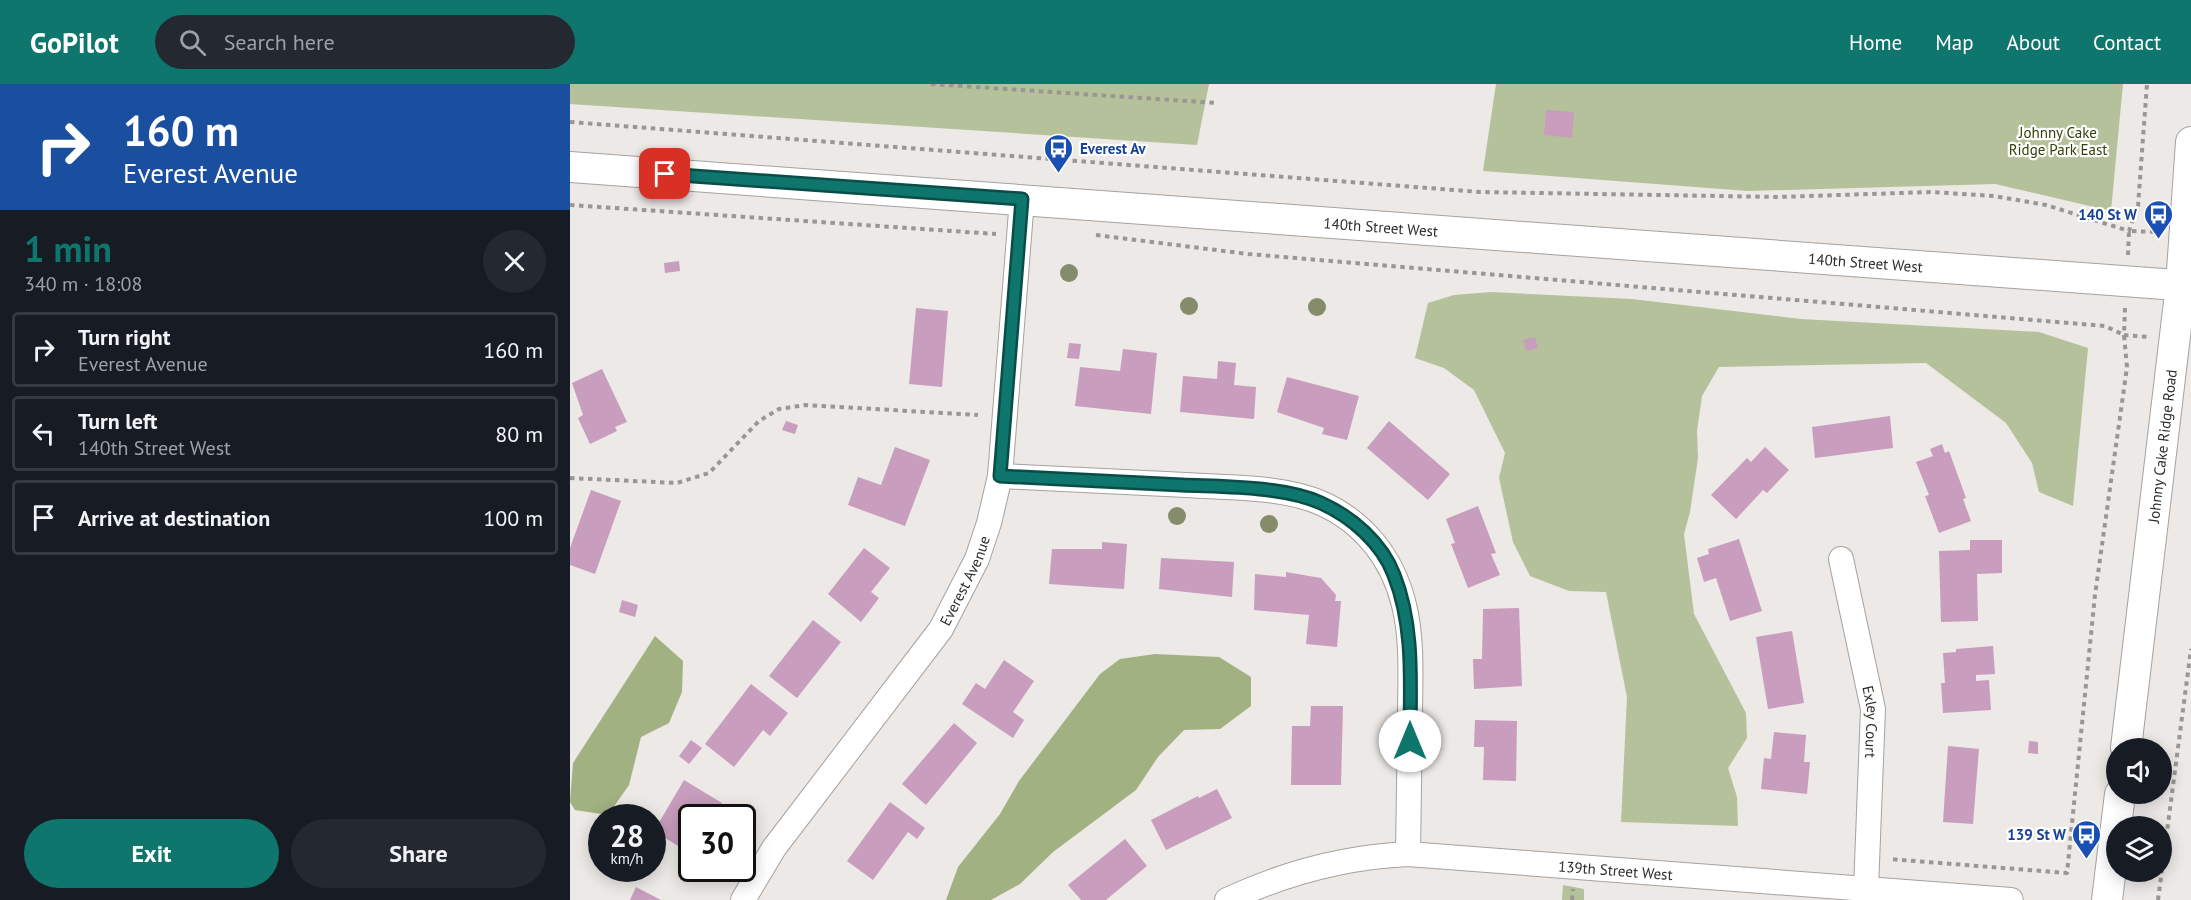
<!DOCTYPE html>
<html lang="en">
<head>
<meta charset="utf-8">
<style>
  :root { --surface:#171b24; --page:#242831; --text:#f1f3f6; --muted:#9ea1a6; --line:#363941; --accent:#0f766e }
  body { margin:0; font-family:"PT Sans",sans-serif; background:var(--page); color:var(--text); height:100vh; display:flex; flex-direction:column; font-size:22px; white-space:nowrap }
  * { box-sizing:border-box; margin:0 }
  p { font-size:20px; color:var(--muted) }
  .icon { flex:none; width:33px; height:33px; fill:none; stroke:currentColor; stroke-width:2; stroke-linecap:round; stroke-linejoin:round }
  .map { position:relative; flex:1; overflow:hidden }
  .details { display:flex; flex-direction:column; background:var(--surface); width:570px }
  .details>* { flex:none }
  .hud { background:#1a4fa0; color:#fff; overflow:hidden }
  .fabs { position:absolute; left:1536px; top:654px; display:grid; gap:12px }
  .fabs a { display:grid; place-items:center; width:66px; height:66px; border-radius:50%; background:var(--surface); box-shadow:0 3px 15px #0003; font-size:30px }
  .speed { position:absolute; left:18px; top:720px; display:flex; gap:12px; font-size:30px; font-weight:700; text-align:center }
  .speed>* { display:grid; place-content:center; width:78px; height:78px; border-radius:50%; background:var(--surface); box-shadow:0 3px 15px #0003; line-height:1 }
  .speed small { font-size:15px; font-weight:400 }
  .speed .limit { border:3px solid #111; border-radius:9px; background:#fff; color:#111 }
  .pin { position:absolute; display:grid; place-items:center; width:51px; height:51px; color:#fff; margin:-26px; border-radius:12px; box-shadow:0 3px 9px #0006 }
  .me { position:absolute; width:66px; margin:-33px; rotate:0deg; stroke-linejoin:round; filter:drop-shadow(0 0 4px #0008) }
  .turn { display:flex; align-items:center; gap:21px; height:126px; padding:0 24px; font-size:27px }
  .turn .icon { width:78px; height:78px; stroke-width:2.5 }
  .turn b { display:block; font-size:42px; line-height:51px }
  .round { display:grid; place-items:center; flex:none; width:63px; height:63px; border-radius:32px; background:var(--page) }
  .summary { display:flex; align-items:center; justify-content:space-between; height:102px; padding:0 24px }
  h1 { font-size:36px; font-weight:700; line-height:45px; color:var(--accent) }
  .action { display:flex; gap:12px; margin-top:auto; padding:12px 24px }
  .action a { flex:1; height:69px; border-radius:36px; background:var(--accent); color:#fff; font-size:24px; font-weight:700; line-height:69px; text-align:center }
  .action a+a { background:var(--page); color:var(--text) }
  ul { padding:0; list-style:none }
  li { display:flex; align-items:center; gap:18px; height:75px; margin:0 12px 9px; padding:0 12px; border:3px solid var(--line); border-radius:6px }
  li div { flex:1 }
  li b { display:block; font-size:22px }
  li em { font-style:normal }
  header { display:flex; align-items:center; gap:36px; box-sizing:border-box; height:84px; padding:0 30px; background:var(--accent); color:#fff }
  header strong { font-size:28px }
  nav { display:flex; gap:33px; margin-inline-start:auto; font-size:21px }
  .search { width:420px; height:54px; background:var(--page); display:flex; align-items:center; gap:15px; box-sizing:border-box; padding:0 21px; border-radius:33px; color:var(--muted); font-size:22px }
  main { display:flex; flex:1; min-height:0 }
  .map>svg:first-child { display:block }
  .green { fill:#b4c19a }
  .forest { fill:#a1b182 }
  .building { fill:#c89dbd }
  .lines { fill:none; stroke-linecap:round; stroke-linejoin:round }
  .minor-casing { stroke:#a5a29f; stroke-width:26 }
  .tertiary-casing { stroke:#a5a29f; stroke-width:32 }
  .path { stroke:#999794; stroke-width:4; stroke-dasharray:4.5 4.5; stroke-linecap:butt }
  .minor { stroke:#fff; stroke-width:24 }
  .tertiary { stroke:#fff; stroke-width:30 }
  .tree { fill:#858c6c }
  .route-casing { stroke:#0a4d48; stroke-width:15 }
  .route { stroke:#0f766e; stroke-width:10 }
  .labels { text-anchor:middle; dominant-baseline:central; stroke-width:4.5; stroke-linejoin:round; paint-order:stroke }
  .park-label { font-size:15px; fill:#313f08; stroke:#fff }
  .transit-label { font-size:15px; font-weight:bold; fill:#164399; stroke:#fff; text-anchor:end }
  .street-label { font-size:15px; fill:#2d2c2a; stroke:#fff }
</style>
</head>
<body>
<header>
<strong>GoPilot</strong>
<div class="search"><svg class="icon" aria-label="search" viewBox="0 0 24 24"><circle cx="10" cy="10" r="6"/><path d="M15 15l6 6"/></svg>Search here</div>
<nav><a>Home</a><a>Map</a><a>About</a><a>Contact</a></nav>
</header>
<main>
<section class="details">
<div class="hud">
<div class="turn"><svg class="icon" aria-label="right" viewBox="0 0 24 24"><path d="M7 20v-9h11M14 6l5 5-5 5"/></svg><div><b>160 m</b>Everest Avenue</div></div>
</div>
<div class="summary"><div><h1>1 min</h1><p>340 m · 18:08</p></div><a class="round"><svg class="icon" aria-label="close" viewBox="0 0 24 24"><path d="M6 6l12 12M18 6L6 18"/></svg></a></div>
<ul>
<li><svg class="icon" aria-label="right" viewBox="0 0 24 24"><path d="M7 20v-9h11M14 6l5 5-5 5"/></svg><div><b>Turn right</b><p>Everest Avenue</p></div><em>160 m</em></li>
<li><svg class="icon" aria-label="left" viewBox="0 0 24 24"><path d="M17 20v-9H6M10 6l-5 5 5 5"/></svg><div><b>Turn left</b><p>140th Street West</p></div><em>80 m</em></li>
<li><svg class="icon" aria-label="arrive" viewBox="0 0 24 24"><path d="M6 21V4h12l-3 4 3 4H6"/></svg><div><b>Arrive at destination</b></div><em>100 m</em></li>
</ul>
<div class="action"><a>Exit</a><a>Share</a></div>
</section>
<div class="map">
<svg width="1621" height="816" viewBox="0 0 1621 816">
  <rect width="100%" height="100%" fill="#ece9e6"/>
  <path class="green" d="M0 0H639L627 61 0 20Z
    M926 0H1553L1541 127 1425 100 1178 107 913 87Z
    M921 208 1062 215 1231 235 1469 248 1518 264 1503 422 1469 408 1462 379 1436 339 1356 279 1149 283 1132 312 1127 347 1128 374 1120 428 1114 450 1124 530 1176 629 1177 654 1158 684 1167 713 1168 742 1051 738 1057 613 1036 508 999 507 960 492 943 458 929 394 935 369 904 306 874 284 845 274 858 219 884 211Z
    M993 801 1014 805V816H992Z"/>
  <path class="forest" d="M85 552 113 577 112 608 99 639 71 653 59 701 38 731 5 726 0 718 3 679Z
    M585 570 649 573 681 593V622L650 645 614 646 588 673 566 706 483 768 450 800 421 816H376L388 783 430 730 449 697 530 590 550 575Z"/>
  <path class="building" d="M976 26 1004 28 1002 54 974 51Z
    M109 177 110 187 95 189 94 179Z
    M346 224 378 227 372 303 339 300Z
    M965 253 968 264 956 267 953 256Z
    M499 259 511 260 509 275 497 274Z
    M553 265 587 269 581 330 505 322 510 283 550 287Z
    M648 277 666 279 664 301 686 303 684 335 610 328 613 292 647 295Z
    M32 285 57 338 45 343 47 347 20 360 8 334 13 331 2 299Z
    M717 293 789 312 777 356 752 350 754 344 707 328Z
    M1320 332 1323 364 1245 374 1242 343Z
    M216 337 228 341 225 350 212 346Z
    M819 337 880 390 858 416 797 364Z
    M1372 360 1375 369 1379 367 1396 414 1393 415 1401 437 1369 449 1355 412 1359 411 1346 378 1363 372 1360 365Z
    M325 363 360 376 335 442 278 421 288 393 311 401Z
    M1195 363 1219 386 1197 409 1193 406 1166 435 1141 411 1177 374 1181 378Z
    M21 406 51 417 25 490 0 481V464Z
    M908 422 926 469 921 470 930 491 898 504 881 460 885 459 876 435Z
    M1169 455 1192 527 1160 537 1146 494 1134 498 1127 474 1139 470 1138 465Z
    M1400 456H1432V489L1407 490 1408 537 1371 538 1369 467 1400 466Z
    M532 458 557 460 554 505 479 500 482 465H532Z
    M294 464 320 484 301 508 309 514 291 538 258 510Z
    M591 474 664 478 662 513 589 505Z
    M716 488 751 494 766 511 765 517H771L767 563 736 560 739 531 684 526 685 490 716 493Z
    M52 516 68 521 65 533 49 528Z
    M949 524 952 602 904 605 903 575H912L913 525Z
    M243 536 271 558 227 614 199 592Z
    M1222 547 1234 619 1198 625 1186 553Z
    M1423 562 1425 590 1406 591V597L1419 596 1421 626 1373 629 1371 599H1375L1373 569 1386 568V565Z
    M434 576 464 597 443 628 454 636 443 654 392 620 406 599 415 605Z
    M181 600 218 629 200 652 193 646 164 683 135 660Z
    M741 622H773L771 701H721L722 642H740Z
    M905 636 947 637 946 697 913 696 914 663H904Z
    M384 639 407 659 356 721 332 700Z
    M1204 648 1236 651 1234 678H1240L1237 710 1191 705 1194 674 1201 675Z
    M121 656 132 664 119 680 109 672Z
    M1459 657 1468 658V670L1458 669Z
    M1378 662 1409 665 1403 740 1373 738Z
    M114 696 152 719 143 734 133 731 122 734V751L113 765 84 747Z
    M647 705 662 734 596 766 581 736 628 712 629 714Z
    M320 718 355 744 347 755 338 748 303 796 277 777Z
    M555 755 577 782 536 816H511L498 801Z
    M56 784H71L67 791Z
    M66 803 91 816H60Z"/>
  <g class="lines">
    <defs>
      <g id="minor">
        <path d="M430 392C492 395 554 398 616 401 659 404 712 402 751 419 794 438 823 475 834 521 843 557 840 597 840 634 839 679 839 725 838 770"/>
        <path id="s1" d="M1271 475 1303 625 1296 805"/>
        <path id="s2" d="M173 816 204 764 371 545 407 475 419 439 430 392 452 115"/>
        <path id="s3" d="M657 816C715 789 774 773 838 770L1441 816"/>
      </g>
      <g id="tertiary">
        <path id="s4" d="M0 83 1621 202"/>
        <path id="s5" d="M1556 664 1611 201 1621 58"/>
        <path d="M1537 816 1550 710"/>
      </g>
    </defs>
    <use href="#minor" class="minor-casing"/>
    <use href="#tertiary" class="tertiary-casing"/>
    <path class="path" d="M361 0 647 19
      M0 38 910 108 1208 113 1361 108 1424 112 1476 121 1559 147 1568 122 1577 0
      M0 121 426 150
      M526 151 678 170 1535 242 1554 251 1557 283 1525 511 1497 789 1319 775
      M1558 171 1559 147 1590 148
      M1555 224 1554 251 1578 253
      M0 394 107 399 139 389 189 337 209 325 235 321 408 331
      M1002 816 1003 805
      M1588 816 1621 565"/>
    <use href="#minor" class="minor"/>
    <use href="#tertiary" class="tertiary"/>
  </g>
  <g class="tree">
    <circle cx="499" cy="189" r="9"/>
    <circle cx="619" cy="222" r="9"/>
    <circle cx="747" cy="223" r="9"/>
    <circle cx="607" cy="432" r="9"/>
    <circle cx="699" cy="440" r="9"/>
  </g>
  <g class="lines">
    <defs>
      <path id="route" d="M95 90 452 115 430 392C491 395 551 398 612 401 654 403 713 402 751 419 782 433 812 459 824 491 845 544 840 602 840 657"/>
    </defs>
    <use href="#route" class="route-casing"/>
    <use href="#route" class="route"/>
  </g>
  <defs>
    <symbol id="bus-pin" viewBox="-11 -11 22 30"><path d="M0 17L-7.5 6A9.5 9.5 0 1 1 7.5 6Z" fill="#1a4fb4" stroke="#fff"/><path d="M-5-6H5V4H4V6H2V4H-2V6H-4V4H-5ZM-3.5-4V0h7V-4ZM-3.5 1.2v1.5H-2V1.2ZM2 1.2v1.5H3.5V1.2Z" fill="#fff"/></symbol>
  </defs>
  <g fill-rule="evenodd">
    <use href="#bus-pin" x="472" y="48" width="33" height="45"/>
    <use href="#bus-pin" x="1572" y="114" width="33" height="45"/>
    <use href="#bus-pin" x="1500" y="734" width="33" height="45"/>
  </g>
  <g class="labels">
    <g class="park-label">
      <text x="1488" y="48">Johnny Cake<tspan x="1488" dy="17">Ridge Park East</tspan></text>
    </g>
    <g class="transit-label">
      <text x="510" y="64" text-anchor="start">Everest Av</text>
      <text x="1567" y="130">140 St W</text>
      <text x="1496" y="750">139 St W</text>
    </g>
    <g class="street-label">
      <text stroke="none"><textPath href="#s4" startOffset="813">140th Street West</textPath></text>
      <text stroke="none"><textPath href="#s4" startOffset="1299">140th Street West</textPath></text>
      <text stroke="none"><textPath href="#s5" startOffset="304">Johnny Cake Ridge Road</textPath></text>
      <text stroke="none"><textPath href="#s2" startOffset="390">Everest Avenue</textPath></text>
      <text stroke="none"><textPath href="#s1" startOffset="166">Exley Court</textPath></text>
      <text stroke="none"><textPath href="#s3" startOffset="396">139th Street West</textPath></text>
    </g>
  </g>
</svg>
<div class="fabs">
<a><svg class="icon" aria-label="sound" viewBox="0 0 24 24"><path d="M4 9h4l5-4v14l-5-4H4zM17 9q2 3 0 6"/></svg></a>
<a><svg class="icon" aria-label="layers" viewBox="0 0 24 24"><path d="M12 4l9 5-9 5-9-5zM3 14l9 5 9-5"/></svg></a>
</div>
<div class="speed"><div>28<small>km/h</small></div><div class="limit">30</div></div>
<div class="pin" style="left:95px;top:90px;background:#d93025"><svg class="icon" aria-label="arrive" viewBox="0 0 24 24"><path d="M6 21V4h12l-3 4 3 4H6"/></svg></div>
<svg class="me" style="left:840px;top:657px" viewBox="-20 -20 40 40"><circle r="19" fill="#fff"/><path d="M0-13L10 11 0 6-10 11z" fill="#0f766e"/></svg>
</div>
</main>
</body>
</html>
